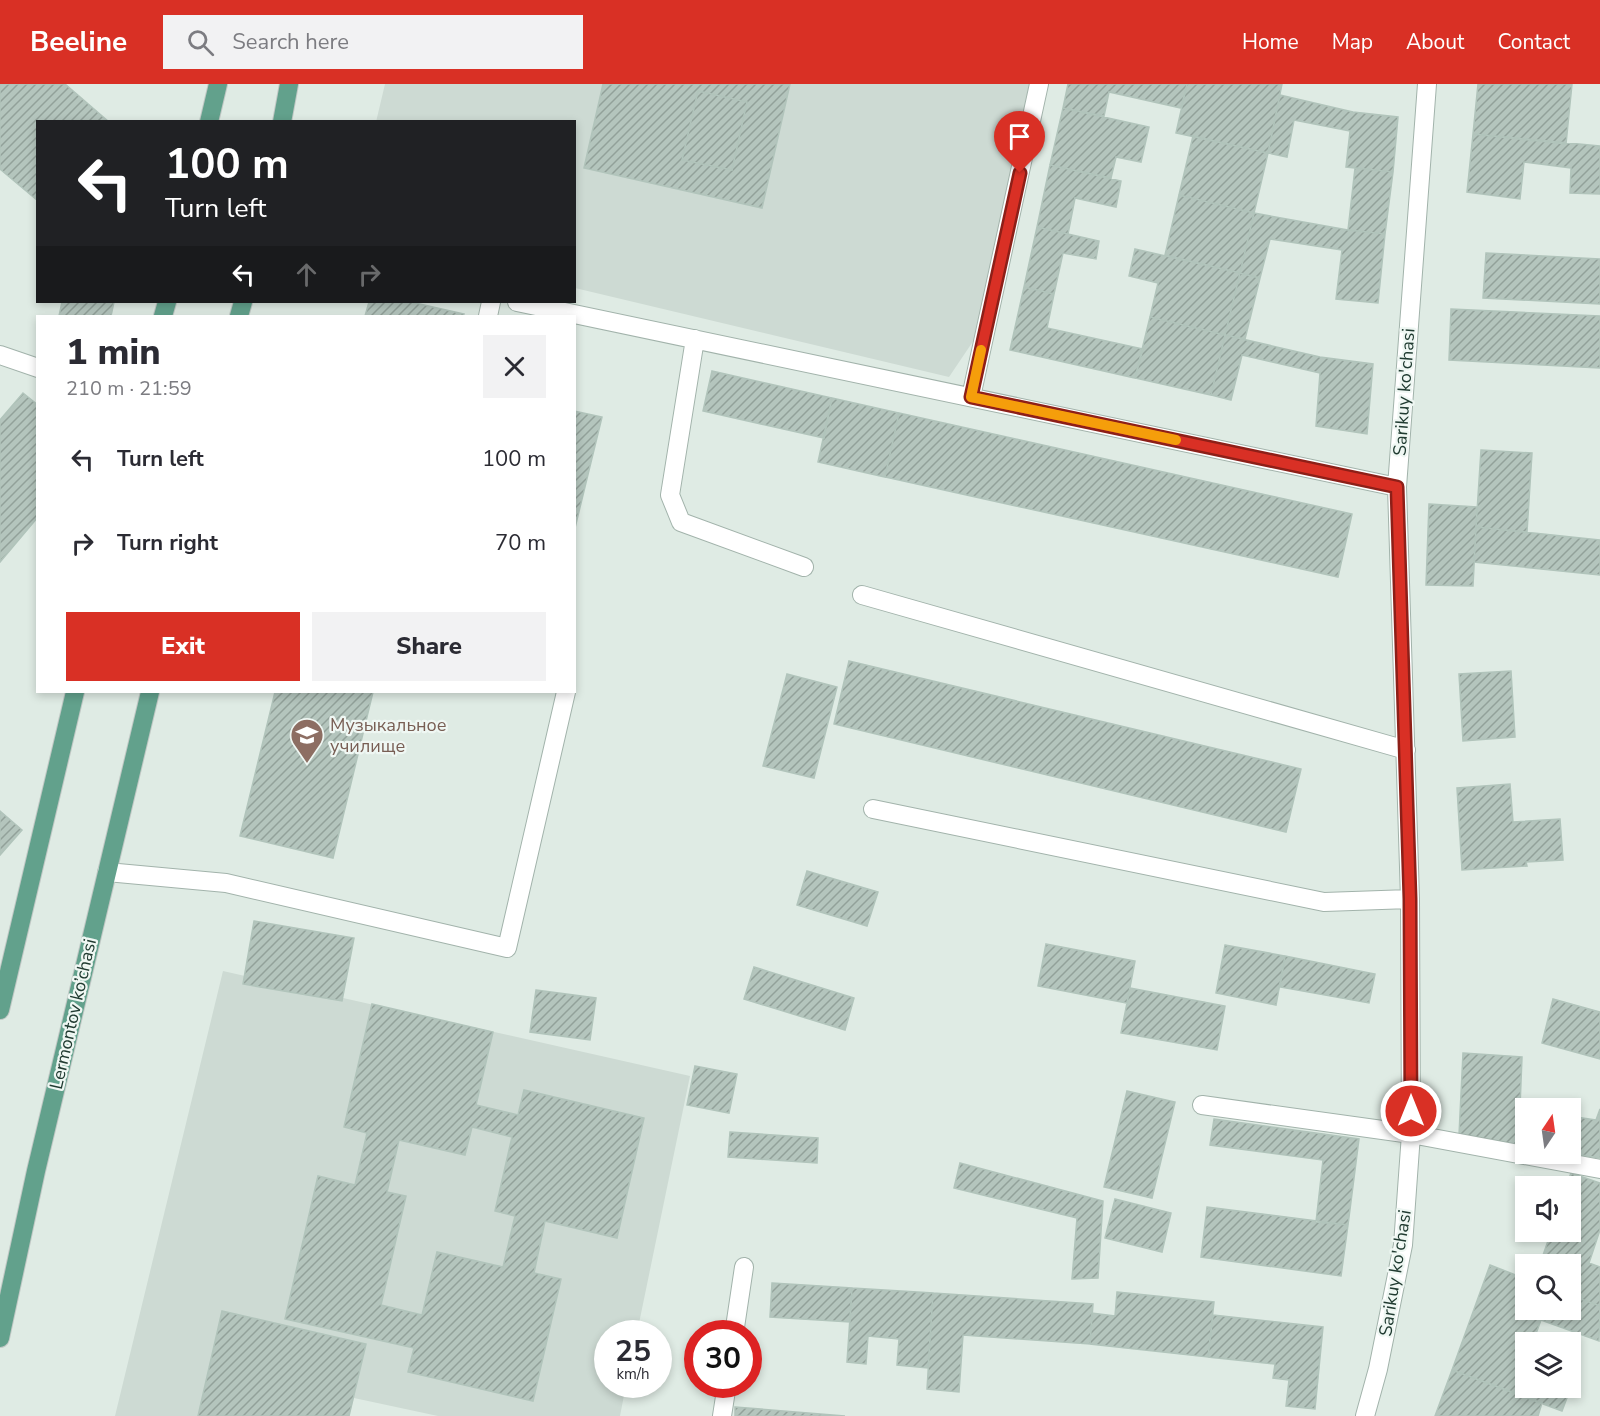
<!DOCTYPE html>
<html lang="en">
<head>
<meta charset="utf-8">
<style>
  :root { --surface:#fff; --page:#f2f2f3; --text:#2b2b33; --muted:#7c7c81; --accent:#d93025 }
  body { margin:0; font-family:"Nunito Sans",sans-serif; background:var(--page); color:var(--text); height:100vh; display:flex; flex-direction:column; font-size:22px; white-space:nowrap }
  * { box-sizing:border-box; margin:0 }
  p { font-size:20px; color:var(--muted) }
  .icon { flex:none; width:33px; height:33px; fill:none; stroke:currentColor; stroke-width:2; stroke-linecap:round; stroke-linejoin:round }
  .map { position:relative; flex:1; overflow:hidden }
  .side { position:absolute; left:36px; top:231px; width:540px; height:378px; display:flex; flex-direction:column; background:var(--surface); border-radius:0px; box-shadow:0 3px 9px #0003 }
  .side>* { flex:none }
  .guide { position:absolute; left:36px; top:36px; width:540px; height:183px; border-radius:0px; box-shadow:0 3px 9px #0003; background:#202124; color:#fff; overflow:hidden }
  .needle { width:39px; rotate:13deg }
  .fabs { position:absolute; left:1515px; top:1014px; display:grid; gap:12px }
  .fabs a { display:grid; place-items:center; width:66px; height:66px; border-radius:0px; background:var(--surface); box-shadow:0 3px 9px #0003; font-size:30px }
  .speed { position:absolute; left:594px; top:1236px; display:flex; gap:12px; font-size:30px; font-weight:700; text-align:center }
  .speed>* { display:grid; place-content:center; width:78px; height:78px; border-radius:50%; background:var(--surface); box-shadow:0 3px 9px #0003; line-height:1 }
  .speed small { font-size:15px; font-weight:400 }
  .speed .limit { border:9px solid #d22; background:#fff; color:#111 }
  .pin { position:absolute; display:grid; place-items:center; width:51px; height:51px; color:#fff; margin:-62px -26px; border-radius:50% 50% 50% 0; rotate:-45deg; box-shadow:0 0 6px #0007 }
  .pin .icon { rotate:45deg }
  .me { position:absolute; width:66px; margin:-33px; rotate:0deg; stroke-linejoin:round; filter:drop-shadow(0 0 4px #0008) }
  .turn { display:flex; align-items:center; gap:21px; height:126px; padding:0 30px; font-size:27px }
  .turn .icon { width:78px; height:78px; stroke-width:2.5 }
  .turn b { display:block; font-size:42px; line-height:51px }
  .lanes { display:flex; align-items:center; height:57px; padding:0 30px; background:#0003; justify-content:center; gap:30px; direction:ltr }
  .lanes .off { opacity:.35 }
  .round { display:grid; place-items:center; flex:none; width:63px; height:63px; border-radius:0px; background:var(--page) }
  .head { display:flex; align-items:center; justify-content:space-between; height:102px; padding:0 30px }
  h1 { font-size:36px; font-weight:800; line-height:45px }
  .cta { display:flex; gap:12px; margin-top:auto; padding:12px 30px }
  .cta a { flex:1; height:69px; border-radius:0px; background:var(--accent); color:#fff; font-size:24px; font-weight:800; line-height:69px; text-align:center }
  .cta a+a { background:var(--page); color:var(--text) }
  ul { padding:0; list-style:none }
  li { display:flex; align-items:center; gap:18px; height:84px; padding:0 30px }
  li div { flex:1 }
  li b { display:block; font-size:22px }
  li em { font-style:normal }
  header { display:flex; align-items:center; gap:36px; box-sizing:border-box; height:84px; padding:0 30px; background:var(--accent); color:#fff }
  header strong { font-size:28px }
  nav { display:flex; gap:33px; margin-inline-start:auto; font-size:21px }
  .search { width:420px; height:54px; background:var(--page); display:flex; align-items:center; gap:15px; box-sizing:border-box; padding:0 21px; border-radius:0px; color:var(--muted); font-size:22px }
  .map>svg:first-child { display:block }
  .built { fill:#cddad3 }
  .building { fill:url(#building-hatch); stroke:#b1c4bb; stroke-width:1.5; fill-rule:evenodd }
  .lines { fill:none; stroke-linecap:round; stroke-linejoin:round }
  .minor-casing { stroke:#a2b3ab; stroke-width:20 }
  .major-casing { stroke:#c1c8c5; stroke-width:20 }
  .minor { stroke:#fff; stroke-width:18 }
  .major { stroke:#62a18c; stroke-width:18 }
  .route-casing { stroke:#8d1f18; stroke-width:15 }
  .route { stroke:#d93025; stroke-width:10 }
  .slow { stroke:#f59e0b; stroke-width:10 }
  .labels { text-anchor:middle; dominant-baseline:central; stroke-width:4.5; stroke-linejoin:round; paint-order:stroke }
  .street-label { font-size:18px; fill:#203b31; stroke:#eff7f3 }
  .education-label { font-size:18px; fill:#785e54; stroke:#eff7f3; text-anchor:start }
</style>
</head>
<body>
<header>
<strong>Beeline</strong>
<div class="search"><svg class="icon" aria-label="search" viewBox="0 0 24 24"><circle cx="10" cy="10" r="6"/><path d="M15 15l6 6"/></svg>Search here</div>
<nav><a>Home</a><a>Map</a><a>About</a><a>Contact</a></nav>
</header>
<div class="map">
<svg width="1600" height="1332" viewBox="0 0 1600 1332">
  <defs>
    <pattern id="building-hatch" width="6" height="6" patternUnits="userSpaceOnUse" patternTransform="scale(1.5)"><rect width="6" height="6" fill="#b4c5bd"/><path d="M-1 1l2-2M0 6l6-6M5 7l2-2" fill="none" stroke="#92a19a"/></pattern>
  </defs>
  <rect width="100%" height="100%" fill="#dfebe4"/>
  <path class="built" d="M385 0H1029L980 247 949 293 575 204 574 38H376Z
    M223 887 690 992 637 1249 608 1250V1300L626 1301 620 1332H438L354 1314 349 1332H115Z"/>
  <path class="building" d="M0 0H65L109 38H38V117L0 85Z
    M603 0H790L762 124 584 84ZM698 7 747 18 732 86 682 76Z
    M1068 0H1187L1181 24 1109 8 1104 32 1063 24Z
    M1187 0H1282L1268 69 1176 49Z
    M1478 0H1572L1566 60 1473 50Z
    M698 7 747 18 732 86 682 76Z
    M1280 11 1353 28 1398 33 1393 88 1346 83 1350 47 1294 36 1287 73 1268 69Z
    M1063 24 1149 43 1141 78 1116 73 1111 94 1050 81Z
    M1473 50 1600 62V110L1570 109 1571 84 1524 78 1520 115 1467 108Z
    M1193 52 1268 69 1254 129 1179 111Z
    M1050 81 1121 97 1116 123 1075 114 1068 150 1037 143Z
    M1355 84 1393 88 1385 150 1348 146Z
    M1179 111 1254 129 1240 189 1165 171Z
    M1254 129 1348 146 1385 150 1378 219 1336 215 1342 166 1270 155 1260 194 1240 189Z
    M1037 143 1099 157 1096 175 1063 169 1054 210 1024 203Z
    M1135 165 1240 189 1225 251 1150 233 1158 199 1129 192Z
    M1486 169 1600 175V220L1483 214Z
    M1240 189 1260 194 1245 255 1225 251Z
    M1024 203 1054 210 1047 244 1143 265 1135 294 1010 266Z
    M62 218H114L111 232H59Z
    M369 218H411L464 230 463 232H365Z
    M1451 225 1600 232V284L1449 276Z
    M1150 233 1225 251 1211 311 1135 294Z
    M1225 251 1320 273 1373 280 1367 350 1316 342 1320 289 1242 271 1231 316 1211 311Z
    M712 287 832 314 824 354 703 327Z
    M23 309 38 321V433L0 478V336Z
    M832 314 899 329 885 393 818 378Z
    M574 327 602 333 574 448Z
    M899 329 1352 430 1338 493 885 393Z
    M1481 366 1532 369 1527 448 1476 443Z
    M1429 420 1477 423 1473 502 1426 501Z
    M1476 443 1600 456V491L1474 478Z
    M849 577 1301 685 1286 748 834 640Z
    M1511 587 1515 653 1463 657 1459 590Z
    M787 590 837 603 814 694 763 682Z
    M275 608H373L333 774 240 752Z
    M1510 700 1513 738 1560 735 1563 776 1526 778 1527 782 1462 786 1457 704Z
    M0 727 22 746 0 771Z
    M807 787 878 808 867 842 797 821Z
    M254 837 354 854 342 917 243 900Z
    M1046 860 1135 877 1127 919 1038 902Z
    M1225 861 1285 872 1276 921 1216 909Z
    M1285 872 1375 890 1369 919 1280 903Z
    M754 883 854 914 845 946 744 915Z
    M1130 904 1225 922 1217 966 1121 949Z
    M536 906 596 914 590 956 530 948Z
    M1553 915 1600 928V975L1542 959Z
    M372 920 493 948 476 1021 518 1031 524 1006 644 1034 617 1154 545 1137 534 1189 561 1195 533 1317 408 1288 414 1264 285 1235 318 1092 355 1101 367 1049 344 1043ZM472 1043 512 1053 495 1127 515 1132 503 1183 437 1168 422 1231 381 1221 406 1112 387 1108 399 1056 465 1071Z
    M1463 969 1522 973 1520 1023 1528 1024H1526V1062L1459 1051Z
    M695 982 737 990 729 1029 687 1021Z
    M1127 1007 1175 1018 1152 1114 1104 1103Z
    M1600 1025V1074L1570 1069V1032L1596 1036Z
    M1214 1035 1359 1055 1348 1141 1316 1138 1323 1076 1210 1061Z
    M730 1048 818 1054 817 1079 728 1073Z
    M960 1079 1103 1117 1098 1194 1072 1195 1077 1134 954 1104Z
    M1571 1089 1600 1099V1146L1589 1179 1600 1183V1222L1570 1211V1180H1540L1551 1148H1570V1102H1566Z
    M1115 1115 1171 1129 1162 1168 1105 1154Z
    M1207 1123 1348 1141 1341 1192 1201 1173Z
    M1490 1181 1526 1195V1226H1570V1211L1600 1222 1599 1257 1541 1236 1533 1258H1526V1304H1570V1288L1576 1290 1562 1327 1452 1286Z
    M772 1199 852 1204 850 1238 770 1233Z
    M852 1204 933 1209 928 1284 897 1281 899 1255 868 1252 866 1280 847 1278Z
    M1117 1208 1214 1218 1208 1273 1090 1260 1092 1229 1115 1232Z
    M933 1209 1093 1220 1090 1260 963 1251 959 1308 927 1305Z
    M222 1227 366 1260 349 1332H198Z
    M1213 1231 1323 1243 1315 1325 1286 1322 1289 1296 1273 1294 1275 1280 1208 1273Z
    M1452 1286 1542 1319 1538 1332H1435Z
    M735 1323 845 1332H735Z"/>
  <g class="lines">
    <defs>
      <path id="minor" d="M517 218 1397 403
        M488 232 491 218
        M695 255 670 411 681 438 804 483
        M0 271 38 284
        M971 313 1039 0
        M862 511 1406 666
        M873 725 1324 818 1410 815
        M107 788 226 799 507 864 566 608
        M1202 1021 1411 1050 1600 1085
        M734 1250 744 1183
        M722 1332 727 1300
        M1365 1332 1378 1285 1403 1161 1411 1050 1410 815 1397 403 1427 0"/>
      <path id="major" d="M209 38 218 0
        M282 38 289 0
        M163 232 167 218
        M239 232 243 218
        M0 926 75 608
        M0 1254 36 1087 150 608"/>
    </defs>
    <use href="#minor" class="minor-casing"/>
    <use href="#major" class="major-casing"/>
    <use href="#minor" class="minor"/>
    <use href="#major" class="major"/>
  </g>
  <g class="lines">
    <defs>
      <path id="route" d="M1020 89 971 313 1397 403 1410 815 1411 1027"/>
    </defs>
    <use href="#route" class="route-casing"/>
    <use href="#route" class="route"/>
    <path class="slow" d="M981 266 971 313 1176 356"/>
  </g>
  <defs>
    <symbol id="university-pin" viewBox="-11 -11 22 30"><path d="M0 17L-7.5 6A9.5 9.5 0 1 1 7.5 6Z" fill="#8d6e63" stroke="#eff7f3"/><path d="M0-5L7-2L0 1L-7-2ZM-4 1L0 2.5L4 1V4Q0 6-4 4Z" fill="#fff"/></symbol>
  </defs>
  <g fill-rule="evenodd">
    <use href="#university-pin" x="288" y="632" width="38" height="52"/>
  </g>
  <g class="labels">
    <g class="street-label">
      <text transform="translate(1404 308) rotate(-86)">Sarikuy ko'chasi</text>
      <text transform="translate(73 930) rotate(-77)">Lermontov ko’chasi</text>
      <text transform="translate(1395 1189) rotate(-81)">Sarikuy ko'chasi</text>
    </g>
    <g class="education-label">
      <text x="330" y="641">Музыкальное<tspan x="330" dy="21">училище</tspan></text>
    </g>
  </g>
</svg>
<div class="fabs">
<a><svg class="needle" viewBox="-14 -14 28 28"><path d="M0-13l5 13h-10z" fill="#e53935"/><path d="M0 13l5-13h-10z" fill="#7c7c81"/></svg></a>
<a><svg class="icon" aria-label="sound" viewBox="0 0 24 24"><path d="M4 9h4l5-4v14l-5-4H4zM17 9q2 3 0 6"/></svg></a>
<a><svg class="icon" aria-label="search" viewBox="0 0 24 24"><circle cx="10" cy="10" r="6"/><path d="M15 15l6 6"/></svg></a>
<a><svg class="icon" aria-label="layers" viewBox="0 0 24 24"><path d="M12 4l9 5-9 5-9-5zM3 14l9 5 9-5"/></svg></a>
</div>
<div class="speed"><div>25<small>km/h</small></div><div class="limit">30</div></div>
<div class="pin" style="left:1020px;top:89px;background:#d93025"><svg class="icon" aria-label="arrive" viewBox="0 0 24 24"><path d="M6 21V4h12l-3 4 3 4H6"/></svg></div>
<svg class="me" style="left:1411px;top:1027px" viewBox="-20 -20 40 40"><circle r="17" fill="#d93025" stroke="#fff" stroke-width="3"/><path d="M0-11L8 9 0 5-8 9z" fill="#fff"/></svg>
<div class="guide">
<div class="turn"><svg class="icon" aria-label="left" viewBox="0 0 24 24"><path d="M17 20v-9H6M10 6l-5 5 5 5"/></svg><div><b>100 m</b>Turn left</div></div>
<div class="lanes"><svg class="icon" aria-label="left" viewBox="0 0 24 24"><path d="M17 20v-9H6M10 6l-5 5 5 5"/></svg><svg class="icon off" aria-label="ahead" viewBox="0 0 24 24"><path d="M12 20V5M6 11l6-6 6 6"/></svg><svg class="icon off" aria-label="right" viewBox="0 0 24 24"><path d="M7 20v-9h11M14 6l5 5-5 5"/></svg></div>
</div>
<section class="side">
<div class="head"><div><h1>1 min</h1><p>210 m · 21:59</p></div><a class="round"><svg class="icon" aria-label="close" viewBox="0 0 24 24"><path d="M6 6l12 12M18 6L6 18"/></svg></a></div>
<ul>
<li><svg class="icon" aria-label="left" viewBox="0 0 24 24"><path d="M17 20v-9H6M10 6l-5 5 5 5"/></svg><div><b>Turn left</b></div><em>100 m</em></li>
<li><svg class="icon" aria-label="right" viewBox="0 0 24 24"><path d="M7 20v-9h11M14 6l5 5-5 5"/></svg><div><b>Turn right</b></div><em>70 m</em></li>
</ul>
<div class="cta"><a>Exit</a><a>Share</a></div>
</section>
</div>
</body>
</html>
